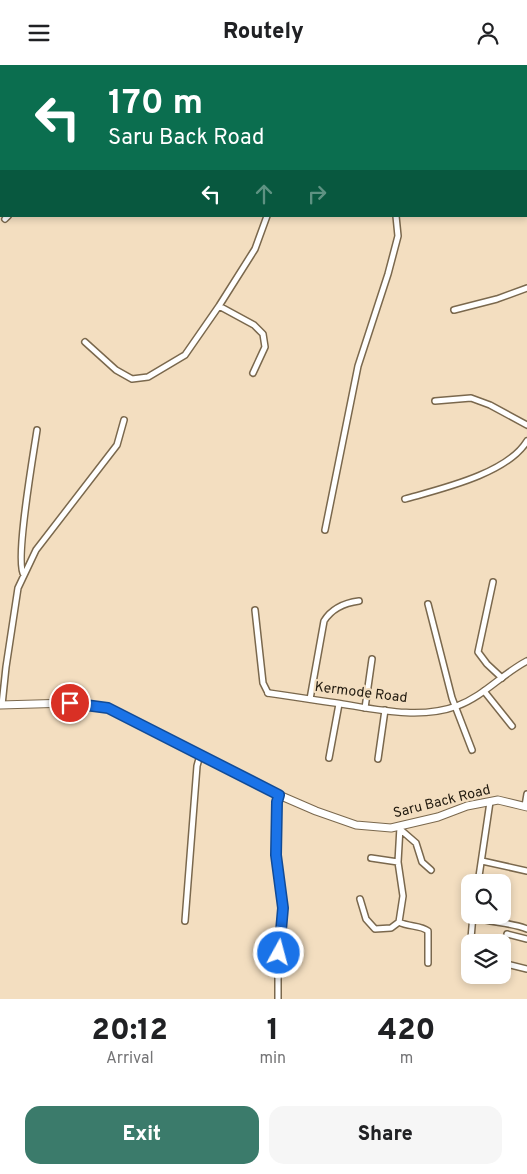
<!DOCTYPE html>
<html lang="en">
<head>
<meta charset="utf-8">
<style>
  :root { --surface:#fff; --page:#f6f6f6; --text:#202124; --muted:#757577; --accent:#3b7b6b }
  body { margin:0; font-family:Overpass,sans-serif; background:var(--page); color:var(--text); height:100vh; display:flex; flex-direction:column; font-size:19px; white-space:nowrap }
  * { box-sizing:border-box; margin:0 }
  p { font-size:16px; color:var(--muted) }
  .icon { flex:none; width:28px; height:28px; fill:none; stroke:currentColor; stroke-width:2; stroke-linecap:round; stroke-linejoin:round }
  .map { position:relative; height:934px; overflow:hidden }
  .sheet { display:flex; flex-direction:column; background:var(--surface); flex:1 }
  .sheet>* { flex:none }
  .top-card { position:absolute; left:0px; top:0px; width:528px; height:152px; box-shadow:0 2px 8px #0003; background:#0b6e4f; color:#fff; overflow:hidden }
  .tools { position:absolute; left:461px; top:809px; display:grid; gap:10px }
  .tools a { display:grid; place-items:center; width:50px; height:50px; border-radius:10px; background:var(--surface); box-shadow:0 2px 8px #0003; font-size:25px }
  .pin { position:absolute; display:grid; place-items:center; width:42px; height:42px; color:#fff; margin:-21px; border:2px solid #fff; border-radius:50%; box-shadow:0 1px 5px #0007 }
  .me { position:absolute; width:55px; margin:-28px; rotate:7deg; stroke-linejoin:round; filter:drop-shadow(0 0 4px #0008) }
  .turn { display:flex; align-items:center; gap:18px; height:105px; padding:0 25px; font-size:22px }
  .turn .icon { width:65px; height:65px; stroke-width:2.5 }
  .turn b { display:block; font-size:35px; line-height:42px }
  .lanes { display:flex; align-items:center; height:48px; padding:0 25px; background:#0003; justify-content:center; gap:25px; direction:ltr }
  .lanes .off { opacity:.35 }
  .eta { display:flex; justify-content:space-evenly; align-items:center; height:85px; text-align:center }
  .eta b { font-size:30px; font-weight:800; line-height:35px }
  .action { display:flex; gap:10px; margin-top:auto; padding:10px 25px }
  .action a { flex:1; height:58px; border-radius:15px; background:var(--accent); color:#fff; font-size:20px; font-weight:800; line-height:58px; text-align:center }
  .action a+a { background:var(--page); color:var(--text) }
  header { display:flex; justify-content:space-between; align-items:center; height:65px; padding:0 25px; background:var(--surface); font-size:22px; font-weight:800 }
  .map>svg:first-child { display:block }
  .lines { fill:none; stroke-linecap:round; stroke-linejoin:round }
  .minor-casing { stroke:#7a684d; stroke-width:8 }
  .tertiary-casing { stroke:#7a684d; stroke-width:8 }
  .secondary-casing { stroke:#7a684d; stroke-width:9 }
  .minor { stroke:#fff; stroke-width:5 }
  .tertiary { stroke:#fff; stroke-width:5.5 }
  .secondary { stroke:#fff; stroke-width:7 }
  .route-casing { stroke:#114b97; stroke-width:12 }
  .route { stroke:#1a73e8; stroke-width:9 }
  .labels { text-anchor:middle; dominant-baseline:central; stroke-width:4.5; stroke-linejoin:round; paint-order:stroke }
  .street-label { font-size:14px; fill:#20190e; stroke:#f3dec0 }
</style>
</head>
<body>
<header><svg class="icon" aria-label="menu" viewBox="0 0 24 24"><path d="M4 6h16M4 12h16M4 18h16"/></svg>Routely<svg class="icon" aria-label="person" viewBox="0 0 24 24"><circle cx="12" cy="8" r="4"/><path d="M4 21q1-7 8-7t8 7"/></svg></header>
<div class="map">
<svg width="527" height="934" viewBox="0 0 527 934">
  <rect width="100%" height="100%" fill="#f3dec0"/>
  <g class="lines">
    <defs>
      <path id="minor" d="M290 0 293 1
        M402 0 403 1
        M115 1V0
        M271 1V0
        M526 136H527
        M5 154 8 151
        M219 241 254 260 263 269 265 282 253 308
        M454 245 497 234 527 223
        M85 277 116 305 132 314 148 312 185 290 219 241 255 184 267 151
        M435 336 471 333 490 340 527 360
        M405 434C440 424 507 409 527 376
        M325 465 358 301 388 209 398 171 396 151
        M24 510C14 499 34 386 37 365
        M493 517 478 587 487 599 502 613
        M428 539 452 633 472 685
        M255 545 263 618 268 628
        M484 626 512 661
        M310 634 324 556C332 543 344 538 359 536
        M2 640 6 602 18 523 36 485 117 380 124 355
        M365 643 372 594
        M329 693 339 639
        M378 694 385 645
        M525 741 527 729
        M401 765 416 778 422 797 431 805
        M371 793 398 797
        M482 796 527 806
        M478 818 490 737
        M360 834 366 854 375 864 391 863 399 857 403 831 398 797 400 762
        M473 852C491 858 510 857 527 864
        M185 856 197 701 200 690
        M399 857C408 862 421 860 428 866V898
        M507 869 527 874
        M470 885 473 850
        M502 898 527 904
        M278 934V906L283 843 276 790 277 737 279 730"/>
      <path id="tertiary" d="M72 1 74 0
        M0 65 1 64
        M268 628C291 631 314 635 336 638 375 644 419 655 457 641 484 631 502 609 527 596"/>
      <path id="secondary" d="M0 640 70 638 109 643 279 730 316 746 356 760 391 763 438 752 467 741 498 735 527 742"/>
    </defs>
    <use href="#minor" class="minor-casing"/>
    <use href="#tertiary" class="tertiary-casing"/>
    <use href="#secondary" class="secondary-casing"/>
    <use href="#minor" class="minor"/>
    <use href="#tertiary" class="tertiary"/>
    <use href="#secondary" class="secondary"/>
  </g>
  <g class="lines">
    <defs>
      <path id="route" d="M70 638 108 643 279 730 277 737 276 790 283 843 279 888"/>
    </defs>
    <use href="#route" class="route-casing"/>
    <use href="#route" class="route"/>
  </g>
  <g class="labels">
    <g class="street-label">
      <text transform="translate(361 628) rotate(7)">Kermode Road</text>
      <text transform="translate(442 737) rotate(-14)">Saru Back Road</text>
    </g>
  </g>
</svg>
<div class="tools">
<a><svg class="icon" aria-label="search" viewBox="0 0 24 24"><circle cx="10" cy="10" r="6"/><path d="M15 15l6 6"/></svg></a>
<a><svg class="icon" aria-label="layers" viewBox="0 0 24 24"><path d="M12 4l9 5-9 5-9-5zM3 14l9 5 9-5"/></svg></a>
</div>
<div class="pin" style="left:70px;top:638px;background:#d93025"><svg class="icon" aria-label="arrive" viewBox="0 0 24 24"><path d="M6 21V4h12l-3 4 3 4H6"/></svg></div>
<svg class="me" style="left:279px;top:888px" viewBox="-20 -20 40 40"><circle r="17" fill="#1a73e8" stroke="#fff" stroke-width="3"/><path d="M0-11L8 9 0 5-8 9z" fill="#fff"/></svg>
<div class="top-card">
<div class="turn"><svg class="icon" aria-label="left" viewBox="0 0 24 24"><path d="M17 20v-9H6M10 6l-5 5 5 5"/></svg><div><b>170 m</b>Saru Back Road</div></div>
<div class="lanes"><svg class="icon" aria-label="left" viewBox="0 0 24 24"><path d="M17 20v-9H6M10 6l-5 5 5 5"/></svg><svg class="icon off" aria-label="ahead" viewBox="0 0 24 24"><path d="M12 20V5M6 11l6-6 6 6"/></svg><svg class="icon off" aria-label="right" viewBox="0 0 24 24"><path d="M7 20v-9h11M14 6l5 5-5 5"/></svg></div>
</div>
</div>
<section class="sheet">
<div class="eta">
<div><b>20:12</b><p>Arrival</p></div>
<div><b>1</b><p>min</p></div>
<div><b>420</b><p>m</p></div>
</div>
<div class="action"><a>Exit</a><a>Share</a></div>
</section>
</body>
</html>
